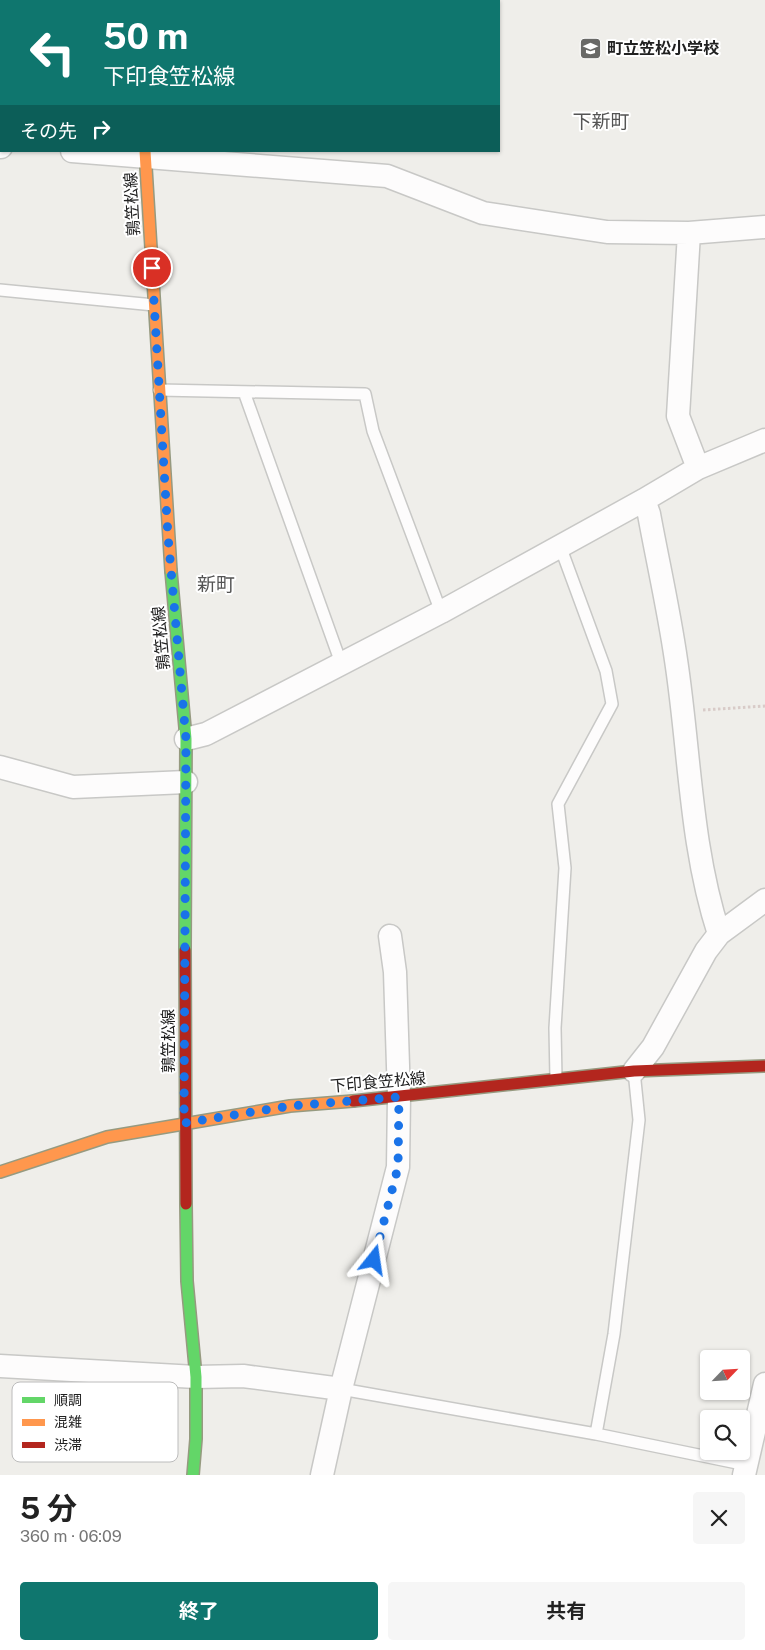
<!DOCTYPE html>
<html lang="ja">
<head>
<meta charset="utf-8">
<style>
  :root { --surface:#fff; --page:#f6f6f6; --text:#222; --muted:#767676; --accent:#0f766e }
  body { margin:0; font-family:"Public Sans","Noto Sans JP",sans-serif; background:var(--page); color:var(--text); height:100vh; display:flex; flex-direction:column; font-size:19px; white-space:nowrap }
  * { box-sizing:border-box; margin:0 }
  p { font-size:16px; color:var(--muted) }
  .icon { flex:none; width:28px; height:28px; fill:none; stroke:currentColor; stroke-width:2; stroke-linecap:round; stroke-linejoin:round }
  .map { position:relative; height:1475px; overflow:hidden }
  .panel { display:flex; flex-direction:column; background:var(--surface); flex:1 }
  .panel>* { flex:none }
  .hud { position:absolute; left:0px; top:0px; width:500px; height:152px; box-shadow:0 1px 4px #0004; background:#0f766e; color:#fff; overflow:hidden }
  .needle { width:32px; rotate:65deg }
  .tools { position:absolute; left:700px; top:1350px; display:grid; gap:10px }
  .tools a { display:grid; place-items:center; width:50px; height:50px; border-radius:5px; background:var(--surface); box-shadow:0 1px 4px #0004; font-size:25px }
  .pin { position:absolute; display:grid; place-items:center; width:42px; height:42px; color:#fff; margin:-21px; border:2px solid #fff; border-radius:50%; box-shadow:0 1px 5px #0007 }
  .me { position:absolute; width:55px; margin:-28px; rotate:15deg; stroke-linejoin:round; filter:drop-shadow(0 0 4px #0008) }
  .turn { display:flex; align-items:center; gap:18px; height:105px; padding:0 20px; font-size:22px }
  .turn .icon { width:65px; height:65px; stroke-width:2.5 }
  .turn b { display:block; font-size:35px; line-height:42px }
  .then { display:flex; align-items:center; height:48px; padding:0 20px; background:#0003; gap:10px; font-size:19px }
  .round { display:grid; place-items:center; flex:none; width:52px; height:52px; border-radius:5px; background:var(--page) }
  .headline { display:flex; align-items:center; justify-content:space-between; height:85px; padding:0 20px }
  h1 { font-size:30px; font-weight:700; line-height:38px }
  .action { display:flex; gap:10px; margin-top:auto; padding:10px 20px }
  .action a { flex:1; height:58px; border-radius:5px; background:var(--accent); color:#fff; font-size:20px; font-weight:700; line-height:58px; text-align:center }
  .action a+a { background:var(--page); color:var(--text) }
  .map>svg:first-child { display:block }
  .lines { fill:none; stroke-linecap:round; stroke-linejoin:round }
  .lane-casing { stroke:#c8c8c6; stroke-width:14 }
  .street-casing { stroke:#c8c8c6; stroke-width:25 }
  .fast-casing { stroke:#969a80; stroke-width:14 }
  .slow-casing { stroke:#969a80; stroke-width:14 }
  .jam-casing { stroke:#969a80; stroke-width:14 }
  .path { stroke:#d8cbc8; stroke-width:3; stroke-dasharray:2.5 2.5; stroke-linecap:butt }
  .lane { stroke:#fdfcfc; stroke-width:11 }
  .street { stroke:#fdfcfc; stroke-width:22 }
  .fast { stroke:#63d668; stroke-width:11 }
  .slow { stroke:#ff974d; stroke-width:11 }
  .jam { stroke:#b3261e; stroke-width:11 }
  .route { stroke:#1a73e8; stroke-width:9; stroke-dasharray:0 16.2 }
  .labels { text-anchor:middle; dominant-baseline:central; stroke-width:4; stroke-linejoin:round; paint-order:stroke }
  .poi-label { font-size:16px; font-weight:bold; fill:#212121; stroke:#fff; text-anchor:start }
  .street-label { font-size:16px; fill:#212121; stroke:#fff }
  .quarter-label { font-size:19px; fill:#545454; stroke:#fff }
  .key { fill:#fff; stroke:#bcbcbc; stroke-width:1 }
  .key-label { font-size:14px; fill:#212121 }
</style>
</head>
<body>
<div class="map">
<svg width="765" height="1475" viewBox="0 0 765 1475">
  <rect width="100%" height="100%" fill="#efeeea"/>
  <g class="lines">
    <defs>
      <path id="lane" d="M47 0 48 1
        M0 290 154 305
        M159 390 365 394 373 431 441 612
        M244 392 341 663
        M556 1079 555 1028 565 868 558 804 612 704 606 671 560 546
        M341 1389 596 1434 747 1465
        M596 1434 614 1334 639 1120 634 1071"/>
      <path id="street" d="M0 147H1
        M72 151 387 176 483 213 607 232 689 233 765 227
        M689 233 678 416 698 468
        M644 500 649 514C658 563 669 611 676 660 690 752 690 845 719 934
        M186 739 206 734 441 612 644 500 698 468 765 440
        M0 767 73 787 186 782
        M634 1071 653 1047 706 951 719 934 765 900
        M0 1366 196 1377 243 1376 341 1389
        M322 1475 341 1389 398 1167 399 1097 395 972 390 936
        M744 1475 765 1384"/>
      <path id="fast" d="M171 571 186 739 185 950
        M186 1204 187 1281 196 1377V1439L193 1475"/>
      <path id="slow" d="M145 151 171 571
        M0 1172 107 1137 290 1106 353 1101"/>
      <path id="jam" d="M134 0V1
        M185 950 186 1204
        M353 1101 634 1071 765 1066"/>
    </defs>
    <use href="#lane" class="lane-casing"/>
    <use href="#street" class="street-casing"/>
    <use href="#fast" class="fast-casing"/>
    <use href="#slow" class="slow-casing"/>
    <use href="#jam" class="jam-casing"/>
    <path class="path" d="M703 710 765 706"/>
    <use href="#lane" class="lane"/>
    <use href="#street" class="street"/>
    <use href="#fast" class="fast"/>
    <use href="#slow" class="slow"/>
    <use href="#jam" class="jam"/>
  </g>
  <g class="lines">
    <path class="route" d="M152 268 168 536 186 739 184 1123 290 1106 399 1097 398 1167 374 1260"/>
  </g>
  <defs>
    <symbol id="school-square" viewBox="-11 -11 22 22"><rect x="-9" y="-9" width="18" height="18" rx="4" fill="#696967" stroke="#fff"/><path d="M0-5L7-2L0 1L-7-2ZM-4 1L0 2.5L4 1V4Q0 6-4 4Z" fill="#fff"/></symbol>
  </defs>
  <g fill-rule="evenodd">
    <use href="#school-square" x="578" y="36" width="25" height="25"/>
  </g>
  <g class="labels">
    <g class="poi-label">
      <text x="607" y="48">町立笠松小学校</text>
    </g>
    <g class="street-label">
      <text transform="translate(132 204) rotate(-93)">鶉笠松線</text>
      <text transform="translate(161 638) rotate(-95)">鶉笠松線</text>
      <text transform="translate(168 1041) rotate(-90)">鶉笠松線</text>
      <text transform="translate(378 1082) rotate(-5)">下印食笠松線</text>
    </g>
    <g class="quarter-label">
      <text x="601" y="121">下新町</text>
      <text x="216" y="584">新町</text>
    </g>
  </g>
  <rect x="12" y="1382" width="166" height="80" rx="8" class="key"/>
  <rect x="22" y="1397" width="23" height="6" fill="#63d668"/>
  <rect x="22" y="1419" width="23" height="7" fill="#ff974d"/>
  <rect x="22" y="1442" width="23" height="6" fill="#b3261e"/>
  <g class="key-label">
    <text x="54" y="1405">順調</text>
    <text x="54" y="1427">混雑</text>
    <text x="54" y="1450">渋滞</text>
  </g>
</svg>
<div class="tools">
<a><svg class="needle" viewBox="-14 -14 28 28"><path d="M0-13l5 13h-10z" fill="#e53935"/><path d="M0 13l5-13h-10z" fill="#767676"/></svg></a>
<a><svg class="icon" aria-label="search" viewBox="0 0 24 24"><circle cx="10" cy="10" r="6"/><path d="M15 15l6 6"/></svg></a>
</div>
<div class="pin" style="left:152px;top:268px;background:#d93025"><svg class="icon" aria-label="arrive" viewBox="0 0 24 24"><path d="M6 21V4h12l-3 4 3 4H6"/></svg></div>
<svg class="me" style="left:374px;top:1260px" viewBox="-20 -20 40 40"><path d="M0-17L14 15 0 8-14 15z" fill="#1a73e8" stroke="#fff" stroke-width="4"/></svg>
<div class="hud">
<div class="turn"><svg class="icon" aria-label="left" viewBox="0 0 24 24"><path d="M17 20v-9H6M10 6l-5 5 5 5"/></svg><div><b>50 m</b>下印食笠松線</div></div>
<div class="then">その先<svg class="icon" aria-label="right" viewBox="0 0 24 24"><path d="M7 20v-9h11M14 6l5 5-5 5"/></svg></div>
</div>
</div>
<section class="panel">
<div class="headline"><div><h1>5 分</h1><p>360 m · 06:09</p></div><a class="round"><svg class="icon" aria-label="close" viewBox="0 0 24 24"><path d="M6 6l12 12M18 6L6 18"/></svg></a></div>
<div class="action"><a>終了</a><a>共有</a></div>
</section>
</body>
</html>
